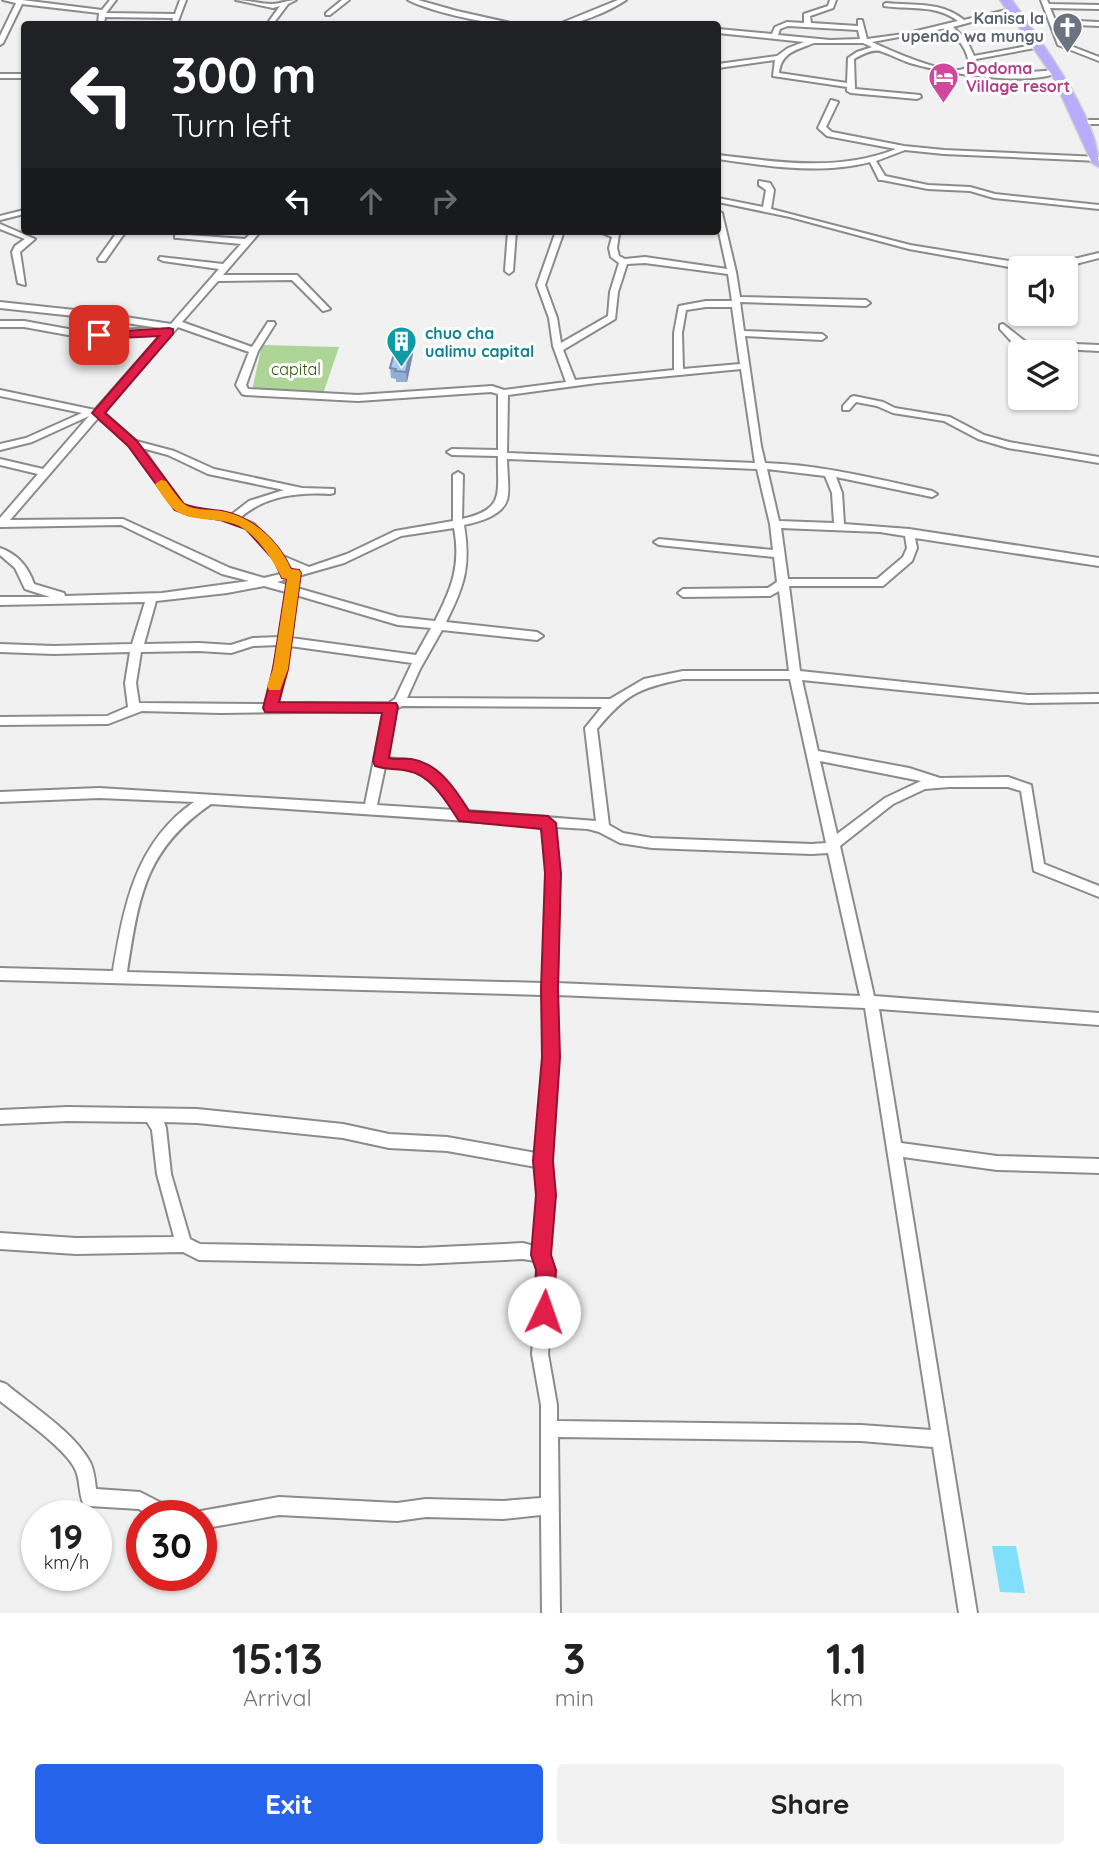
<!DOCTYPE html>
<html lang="en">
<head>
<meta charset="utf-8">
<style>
  :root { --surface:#fff; --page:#f2f2f2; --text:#222; --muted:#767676; --accent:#2563eb }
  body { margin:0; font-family:Quicksand,sans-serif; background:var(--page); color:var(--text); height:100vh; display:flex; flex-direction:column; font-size:26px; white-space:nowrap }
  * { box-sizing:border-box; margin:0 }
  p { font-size:23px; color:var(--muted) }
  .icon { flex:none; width:38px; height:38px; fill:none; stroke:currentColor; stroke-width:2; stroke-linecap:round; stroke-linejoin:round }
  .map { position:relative; height:1613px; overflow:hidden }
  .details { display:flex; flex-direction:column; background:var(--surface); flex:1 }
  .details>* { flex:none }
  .banner { position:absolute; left:21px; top:21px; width:700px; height:214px; border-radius:7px; box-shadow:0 2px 5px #0004; background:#202124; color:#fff; overflow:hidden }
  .buttons { position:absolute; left:1008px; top:256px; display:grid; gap:14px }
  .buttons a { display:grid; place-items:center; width:70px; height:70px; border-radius:7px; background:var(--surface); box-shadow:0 2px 5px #0004; font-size:35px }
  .speed { position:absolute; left:21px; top:1500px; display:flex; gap:14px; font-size:35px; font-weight:700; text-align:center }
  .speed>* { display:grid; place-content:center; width:91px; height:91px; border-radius:50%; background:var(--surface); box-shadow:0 2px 5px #0004; line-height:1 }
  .speed small { font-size:18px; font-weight:400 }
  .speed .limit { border:10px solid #d22; background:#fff; color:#111 }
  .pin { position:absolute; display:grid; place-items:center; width:60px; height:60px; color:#fff; margin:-30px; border-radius:14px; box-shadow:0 4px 10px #0006 }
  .me { position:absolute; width:77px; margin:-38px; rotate:3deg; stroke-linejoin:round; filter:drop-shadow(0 0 5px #0008) }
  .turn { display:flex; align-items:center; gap:24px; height:147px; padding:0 35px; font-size:32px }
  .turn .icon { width:91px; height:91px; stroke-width:2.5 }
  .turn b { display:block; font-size:49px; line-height:60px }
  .lanes { display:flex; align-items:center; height:66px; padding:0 35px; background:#0003; justify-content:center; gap:35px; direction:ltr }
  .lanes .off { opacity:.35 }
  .eta { display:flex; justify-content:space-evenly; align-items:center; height:119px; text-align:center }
  .eta b { font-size:42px; font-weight:700; line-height:49px }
  .cta { display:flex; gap:14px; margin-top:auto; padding:14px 35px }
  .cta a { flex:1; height:80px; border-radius:7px; background:var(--accent); color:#fff; font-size:28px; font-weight:700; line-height:80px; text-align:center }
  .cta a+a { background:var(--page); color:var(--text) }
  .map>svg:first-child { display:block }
  .green { fill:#add598 }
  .water { fill:#81dffc }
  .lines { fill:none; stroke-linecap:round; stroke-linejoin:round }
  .minor-casing { stroke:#8b8b8c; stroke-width:4 }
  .trunk-casing { stroke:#cfcfcf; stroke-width:3 }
  .minor { fill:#fff; fill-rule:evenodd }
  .trunk { fill:#baacfc; fill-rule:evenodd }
  .wall { fill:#92aed5 }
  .shaded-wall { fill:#778dae }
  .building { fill:#aacaf8; stroke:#778dae; stroke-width:2 }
  .route { fill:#e11d48; stroke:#92132f; stroke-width:2 }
  .slow { fill:#f59e0b }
  .labels { text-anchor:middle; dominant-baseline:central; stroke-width:6; stroke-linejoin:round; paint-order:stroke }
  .far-worship-label { font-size:16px; font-weight:bold; fill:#5b616d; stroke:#fff; text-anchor:end }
  .far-hotel-label { font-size:16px; font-weight:bold; fill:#b23c85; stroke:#fff; text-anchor:start }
  .far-culture-label { font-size:16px; font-weight:bold; fill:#0d838f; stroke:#fff; text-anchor:start }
  .far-park-label { font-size:16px; fill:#2c5a01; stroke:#fff }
</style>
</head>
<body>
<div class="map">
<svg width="1099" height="1613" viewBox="0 0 1099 1613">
  <rect width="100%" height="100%" fill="#f1f1f2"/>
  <path class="green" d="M262 345 339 347 323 394 252 390Z"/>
  <path class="water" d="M992 1546H1016L1025 1593 1000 1592Z"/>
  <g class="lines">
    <defs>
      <path id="minor" d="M3 0H22L102 10 110 0H116L106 13 175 14 180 0H186L177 24 172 23 173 18 105 17 104 24H98L99 13 22 4 3 43 0 45V36L16 3Z
        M236 0C248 0 260 4 272 4 280 4 288 0 296 0L288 4 273 24H267L280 6 273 8Z
        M342 0H349L330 15H326V13Z
        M408 0H418L457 11 515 24C492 26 429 11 408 0Z
        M618 0H626C611 10 577 26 559 24Z
        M830 0H836L833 8 810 16 811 23 858 26V20H862L867 39 904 34 958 21C936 4 910 10 884 6V4L886 3C914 6 941 1 964 20L1015 8V10L953 27 967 41 974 56 1038 44 1041 46 1040 47 976 59V67L969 71 1007 74 1056 70 1059 72C1028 87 944 73 910 63 900 60 890 54 880 51 872 49 861 55 854 59L855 89 920 95 921 97 917 99 851 93 847 91V87L773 76 775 60 718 68V64L777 56 788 48 804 42 718 33V29L772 34 775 27 787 22 804 23V14L828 6ZM788 26 858 30 860 39 830 40 778 35 780 29ZM947 28C959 40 968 49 969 66 966 67 963 70 959 70 939 72 891 51 872 42ZM814 43H863L872 47 857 52 848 58 847 83 779 73C781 52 797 50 814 43Z
        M1041 0H1047L1049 4 1099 5V9L1050 8 1055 20 1099 22V26L1056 24 1063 43 1099 57V61L1058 45Z
        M0 74H24V78H0Z
        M831 100 838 102 826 127 832 132 904 146 944 150 1099 157V161L944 154 905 150 876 161 885 176 928 185 970 187 995 194 1099 205V209L994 198 970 191 928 189 882 180H879L870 162C820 175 767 166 718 159V155C778 162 838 172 896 149L827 136 818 128Z
        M1077 120H1099V124H1077Z
        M759 181 770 183 774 190 771 209 910 245 1015 262 1057 263 1099 253V258L1060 268H1015L909 249 790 217 718 202V198L763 207 766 190 759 185Z
        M24 210V214L0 220V216Z
        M718 211 722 213 736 272 740 297 866 300 870 303 866 306 740 302 744 331 822 334 826 337 822 340 745 336 761 446 765 463C822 465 877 479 932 491L937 494 932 497 836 477 842 493 844 524 909 529 1099 558V566L915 538 917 548 912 561 883 586H789L800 671 1028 695 1099 694V702L1028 703 802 680 818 751 909 768 940 778 1008 777 1031 785 1044 864 1099 886V897L1034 871 1021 791 1008 787H949L925 789 893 804 840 846 874 996 1099 1013V1025L879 1009 901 1143 997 1156 1099 1159V1173L997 1170 903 1157 977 1613H959L933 1447 861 1441 558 1437 560 1613H542L541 1515 503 1519 426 1517 397 1521 279 1515 201 1529V1516H194L201 1511 279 1497 397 1503 426 1499 503 1501 541 1498V1405L532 1354 538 1270 535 1261 523 1259 420 1264 199 1260 183 1252 76 1254 0 1249V1233L76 1238 174 1237 157 1174 152 1130 147 1122 68 1121 0 1124V1110L68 1107 197 1109 343 1124 389 1134 447 1137 536 1153 544 1057 543 995 0 980V968L113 971C124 906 135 843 194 802L99 798 0 802V792L99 788 365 804 384 711 220 713 142 711 108 724 0 725V717L107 716 128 707 125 683 130 652 54 654 0 652V644L54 646 132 644 145 602 0 605V597H50L25 589 15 568 0 555V548C17 554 28 566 34 584L64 593 65 596 162 593 249 581 222 574 121 525 0 527V518L38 474 0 465V459L43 469 89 416 32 442 0 450V444L26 438 82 413 0 396V390L95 410 166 329 93 318 0 308V302L93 312 171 324 219 269 163 261 159 259 160 257 223 264 241 244 178 238H175V234L245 239 253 231H261L223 275H297L330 309 323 311 292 280 218 281 182 322 252 347 268 322H274L275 324 258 351 246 385 248 389 358 395 492 386 504 390 566 382 553 346 549 318 537 285 556 231H564L545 285 557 318 561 343 608 316 610 292 619 263 611 257 609 248 612 237 597 231H609L619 234 617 248 619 256 625 259 645 257 727 269 718 228ZM645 263 728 274 732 301H706L679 306 674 333V370L575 380 563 350 615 319 618 292 627 264ZM706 307H732L740 364 683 369 682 333 686 310ZM178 327 249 352 236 385 242 394 245 395 358 401 491 392 498 394V450L452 449 447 452 452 455 498 456C497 493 506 509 462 519L463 475 458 472 453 475V521L395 531 347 554 309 567 283 556 254 524 240 518C264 496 298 492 330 494L334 493V489L302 488 214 469 174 451 136 441 103 412ZM741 369 755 463 507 453 508 395 597 383ZM98 418 130 445 175 509 188 514 221 519 246 528 275 560 297 570 264 578 230 568 123 519 10 520ZM142 448 168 455 208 474 284 490 249 501 231 515 190 508 183 505ZM507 459 757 469 770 524 773 550 659 539 654 542 659 545 774 557 777 582 768 588 683 589 678 593 683 597 770 596 779 591 789 671H683L644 679 610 699 407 698 420 669 442 630 537 640 543 636 537 632 446 622C464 586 471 567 464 525 478 522 502 516 507 500 510 491 507 470 507 459ZM767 469 825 476 832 493 834 523 779 521ZM454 528C461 565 452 588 435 621L398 617 297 588 296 583 292 582 287 585 277 582 344 563 401 536ZM781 528 880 532 905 536 907 548 903 557 877 579H788ZM264 586 286 592 280 637 253 638 231 645 199 643 144 644 156 601 227 593ZM296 595 398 625 431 628 416 655 291 638ZM279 645 266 704 139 703 136 683 141 652 199 651 231 653 253 646ZM290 646 412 663 395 699 389 703 278 704ZM683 679H790L826 843 812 844 652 838 623 833 609 825 597 729C626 694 639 688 683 679ZM402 706 602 707 585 728 596 821 468 811C453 789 437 766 409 760 402 759 394 759 386 758L396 709ZM820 761 921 781 885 798 837 834ZM385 767C393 768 401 767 408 769 428 774 443 794 454 810L377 805ZM211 804 542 826 547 873 543 983 127 972C139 897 144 850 211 804ZM555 827 588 829 599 832 620 843 652 848 812 854 828 853 860 996 557 983 559 873ZM557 995 865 1008 931 1430 861 1425 557 1421V1405L548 1354 554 1270 549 1255 554 1195 550 1161 558 1057ZM164 1122 197 1123 343 1138 389 1148 447 1151 536 1167 538 1195 534 1246 523 1243 420 1248 200 1244 190 1239 171 1174 166 1128Z
        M0 224 35 239 20 252 25 285 18 283 12 252 15 246 25 239 0 229Z
        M118 231H126L105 261H99L98 259Z
        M508 231H516L513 271 509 274 505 271Z
        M0 321H24L85 332 155 328 159 331 155 334 85 338 24 327H0Z
        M1003 324 1026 342 1099 345V351L1021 347 1011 341 1000 329V325Z
        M854 396 883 402 895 408 950 417 984 435 1009 442 1099 457V463L1008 448 978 439 944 421 893 413 877 406 856 402 849 410H843V406L851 397Z
        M0 1382 6 1384C32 1406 74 1432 90 1462 94 1470 95 1480 96 1489L140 1492 175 1510 177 1516H150L139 1509 89 1506 83 1503C79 1493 80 1481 76 1471 68 1450 19 1416 0 1401Z"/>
      <path id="trunk" d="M1000 0H1012C1040 41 1099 117 1099 167L1092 163 1052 75Z"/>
    </defs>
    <use href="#minor" class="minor-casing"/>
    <use href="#trunk" class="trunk-casing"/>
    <use href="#minor" class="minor"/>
    <use href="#trunk" class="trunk"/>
  </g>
  <path class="wall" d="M412 344 413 354 407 382H396V379L391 378 390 368Z"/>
  <path class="shaded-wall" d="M412 344 413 354 407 382 406 372Z"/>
  <path class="building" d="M397 343 412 344 406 372 395 371 396 369 390 368Z"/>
  <path class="route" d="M169 328 173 329V334L105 413 137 441 184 504C196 509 209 509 222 511 253 517 278 541 291 569L299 570 301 573 288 669 279 702 396 703 398 707 389 758C396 760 404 758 411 759 439 763 456 790 469 811L548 816 556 823 561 873 558 989 560 1057 553 1161 556 1195 551 1255 556 1270 554 1312 551 1320 544 1323 537 1320 534 1312 536 1270 531 1255 536 1195 533 1161 542 1057 541 989 545 873 541 829 459 821C447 803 432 775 408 771 395 768 390 771 375 766L373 761 382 713 265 712 263 708 273 669 287 579 282 578 274 560 246 529 221 520 188 515 175 510 128 446 92 413 159 336 99 339 95 338V333Z"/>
  <path class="slow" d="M161 480 166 481C171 488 177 497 183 503 192 511 210 509 221 511 253 517 278 540 291 569L299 570 301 573 288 669 280 690H269L267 686 273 669 287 579 282 578C273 561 263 544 247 531 227 514 194 525 175 510 167 504 160 492 155 484Z"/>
  <defs>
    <symbol id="church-pin" viewBox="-11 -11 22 30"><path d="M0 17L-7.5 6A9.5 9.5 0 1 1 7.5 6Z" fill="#6b7280" stroke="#fff"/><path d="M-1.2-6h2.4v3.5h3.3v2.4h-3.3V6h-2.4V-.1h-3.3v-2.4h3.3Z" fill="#fff"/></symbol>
    <symbol id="hotel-pin" viewBox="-11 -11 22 30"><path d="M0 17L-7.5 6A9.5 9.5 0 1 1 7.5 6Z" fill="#d1479c" stroke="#fff"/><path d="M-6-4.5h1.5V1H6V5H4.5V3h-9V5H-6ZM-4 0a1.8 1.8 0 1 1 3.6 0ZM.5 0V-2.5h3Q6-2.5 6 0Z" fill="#fff"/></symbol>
    <symbol id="building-pin" viewBox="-11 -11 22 30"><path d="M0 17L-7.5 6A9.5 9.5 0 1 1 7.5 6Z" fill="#0f9aa8" stroke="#fff"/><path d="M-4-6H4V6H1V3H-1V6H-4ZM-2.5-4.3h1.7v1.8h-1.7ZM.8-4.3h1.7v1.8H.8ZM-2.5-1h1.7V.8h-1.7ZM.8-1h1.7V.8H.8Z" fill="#fff"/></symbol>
  </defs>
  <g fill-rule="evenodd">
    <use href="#church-pin" x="1050" y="10" width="35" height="47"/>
    <use href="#hotel-pin" x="926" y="60" width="35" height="47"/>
    <use href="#building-pin" x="384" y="324" width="35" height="47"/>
  </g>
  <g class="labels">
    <g class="far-worship-label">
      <text x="1044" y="18">Kanisa la<tspan x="1044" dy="18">upendo wa mungu</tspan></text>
    </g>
    <g class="far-hotel-label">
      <text x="966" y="68">Dodoma<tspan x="966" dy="18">Village resort</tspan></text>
    </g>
    <g class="far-culture-label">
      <text x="425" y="333">chuo cha<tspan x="425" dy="18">ualimu capital</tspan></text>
    </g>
    <g class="far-park-label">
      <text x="296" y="369">capital</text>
    </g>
  </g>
</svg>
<div class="buttons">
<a><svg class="icon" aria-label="sound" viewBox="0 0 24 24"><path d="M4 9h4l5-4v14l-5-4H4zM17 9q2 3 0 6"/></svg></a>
<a><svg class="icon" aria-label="layers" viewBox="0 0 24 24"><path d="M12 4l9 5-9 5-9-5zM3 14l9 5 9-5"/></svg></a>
</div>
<div class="speed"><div>19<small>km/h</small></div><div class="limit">30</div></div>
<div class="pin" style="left:99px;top:335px;background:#d93025"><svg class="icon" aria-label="arrive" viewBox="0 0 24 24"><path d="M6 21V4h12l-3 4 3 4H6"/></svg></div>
<svg class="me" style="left:544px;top:1312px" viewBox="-20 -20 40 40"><circle r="19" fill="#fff"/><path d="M0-13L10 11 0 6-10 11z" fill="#e11d48"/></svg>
<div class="banner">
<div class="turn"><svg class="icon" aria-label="left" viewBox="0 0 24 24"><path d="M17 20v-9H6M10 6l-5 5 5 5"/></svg><div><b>300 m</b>Turn left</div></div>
<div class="lanes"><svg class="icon" aria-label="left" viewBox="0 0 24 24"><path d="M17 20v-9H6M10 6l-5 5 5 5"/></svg><svg class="icon off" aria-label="ahead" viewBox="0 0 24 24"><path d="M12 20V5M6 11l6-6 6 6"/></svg><svg class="icon off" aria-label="right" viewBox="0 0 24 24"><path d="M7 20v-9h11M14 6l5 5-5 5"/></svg></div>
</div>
</div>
<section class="details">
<div class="eta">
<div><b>15:13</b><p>Arrival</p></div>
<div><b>3</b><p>min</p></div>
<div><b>1.1</b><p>km</p></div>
</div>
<div class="cta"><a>Exit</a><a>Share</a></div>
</section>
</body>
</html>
